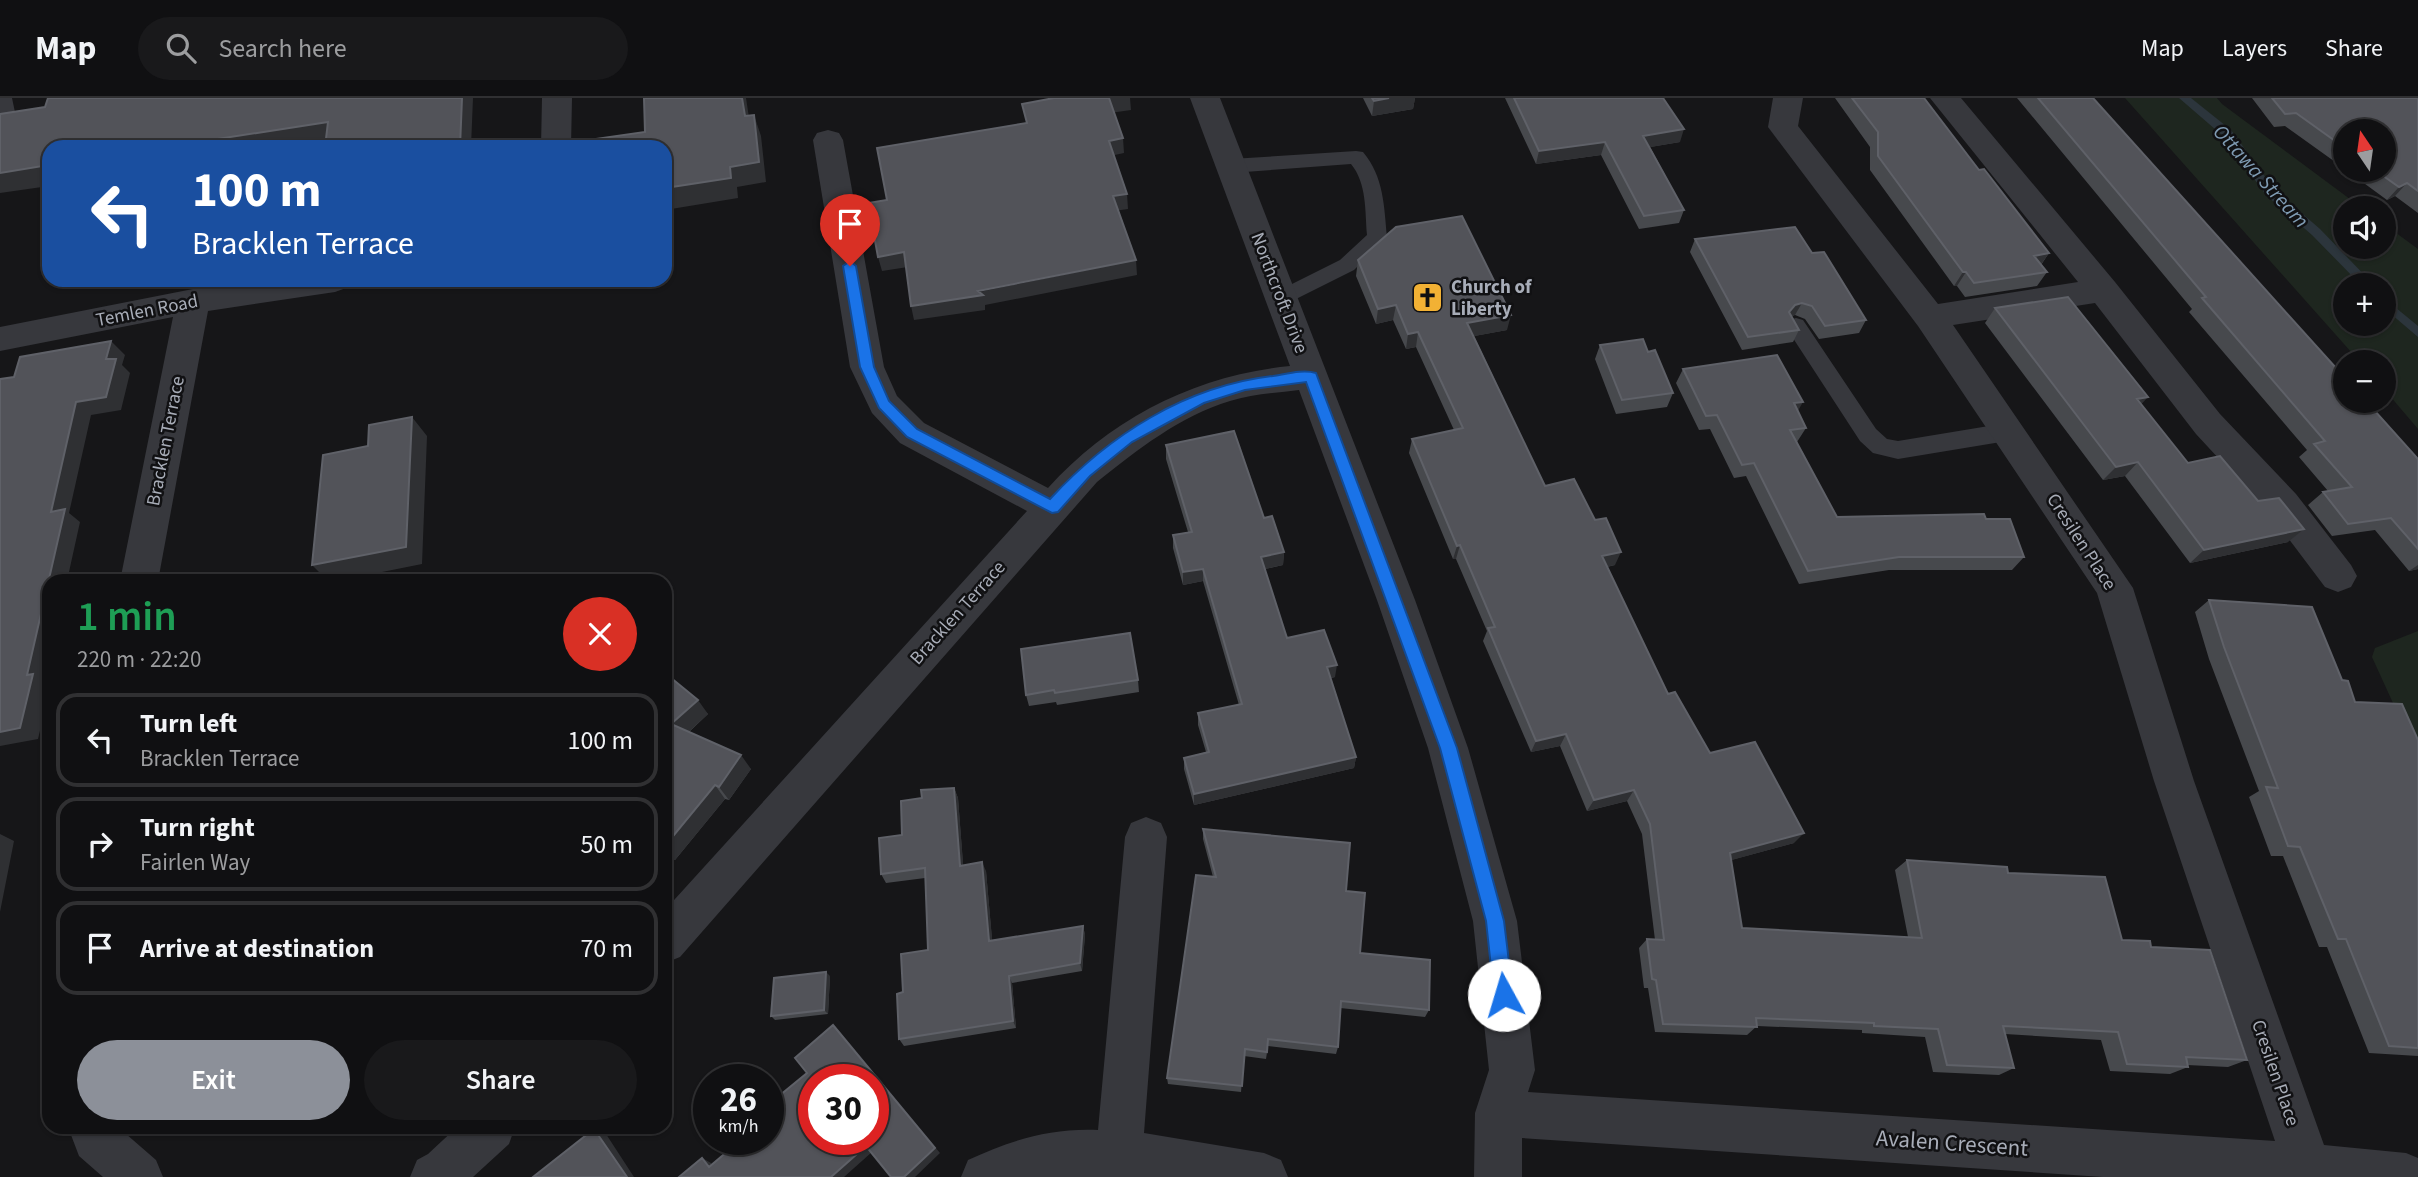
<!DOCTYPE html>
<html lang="en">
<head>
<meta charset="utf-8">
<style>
  :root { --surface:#101012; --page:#19191b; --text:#f1f3f6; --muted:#9c9d9f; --line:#303032; --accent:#8c9099 }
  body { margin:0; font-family:"Source Sans 3",sans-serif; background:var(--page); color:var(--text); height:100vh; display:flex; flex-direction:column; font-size:26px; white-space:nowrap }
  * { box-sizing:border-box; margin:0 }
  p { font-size:23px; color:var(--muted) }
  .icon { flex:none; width:38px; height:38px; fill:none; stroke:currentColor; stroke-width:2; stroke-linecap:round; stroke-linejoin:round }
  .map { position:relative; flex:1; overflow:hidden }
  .panel { position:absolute; left:42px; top:476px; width:630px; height:560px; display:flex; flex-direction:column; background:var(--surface); border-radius:21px; box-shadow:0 2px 5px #0004,0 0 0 2px var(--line) }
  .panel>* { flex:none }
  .hud { position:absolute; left:42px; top:42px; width:630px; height:147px; border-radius:21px; box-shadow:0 2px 5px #0004,0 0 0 2px var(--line); background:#1a4fa0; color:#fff; overflow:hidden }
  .needle { width:46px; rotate:347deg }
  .tools { position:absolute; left:2333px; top:21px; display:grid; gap:14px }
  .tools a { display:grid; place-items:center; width:63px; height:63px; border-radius:50%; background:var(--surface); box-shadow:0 2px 5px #0004,0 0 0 2px var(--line); font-size:35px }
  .speed { position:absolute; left:693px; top:966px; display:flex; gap:14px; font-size:35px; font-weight:700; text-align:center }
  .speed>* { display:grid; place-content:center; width:91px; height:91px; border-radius:50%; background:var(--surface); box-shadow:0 2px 5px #0004,0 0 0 2px var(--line); line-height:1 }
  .speed small { font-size:18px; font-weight:400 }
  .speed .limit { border:10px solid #d22; background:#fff; color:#111 }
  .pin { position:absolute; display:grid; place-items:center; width:60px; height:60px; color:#fff; margin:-72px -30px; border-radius:50% 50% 50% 0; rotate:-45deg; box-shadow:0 0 7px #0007 }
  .pin .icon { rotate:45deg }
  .me { position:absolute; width:77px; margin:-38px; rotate:354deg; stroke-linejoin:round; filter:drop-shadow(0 0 5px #0008) }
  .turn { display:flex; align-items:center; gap:24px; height:147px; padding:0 35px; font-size:32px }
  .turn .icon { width:91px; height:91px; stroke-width:2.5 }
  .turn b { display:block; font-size:49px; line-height:60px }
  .round { display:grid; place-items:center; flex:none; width:74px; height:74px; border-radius:37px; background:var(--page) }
  .summary { display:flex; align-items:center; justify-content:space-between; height:119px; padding:0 35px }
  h1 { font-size:42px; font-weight:600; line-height:52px; color:#1e9e55 }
  .cta { display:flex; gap:14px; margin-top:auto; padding:14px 35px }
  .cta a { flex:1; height:80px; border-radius:42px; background:var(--accent); color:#fff; font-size:28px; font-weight:600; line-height:80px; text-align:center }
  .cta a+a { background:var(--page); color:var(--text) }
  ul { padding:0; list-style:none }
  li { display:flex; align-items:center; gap:21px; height:94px; margin:0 14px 10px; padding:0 21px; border:4px solid var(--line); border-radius:21px }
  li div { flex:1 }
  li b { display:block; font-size:26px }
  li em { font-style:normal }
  header { display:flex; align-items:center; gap:42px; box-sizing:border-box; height:98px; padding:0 35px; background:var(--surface); border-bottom:2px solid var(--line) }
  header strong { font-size:33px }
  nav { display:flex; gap:38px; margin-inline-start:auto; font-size:24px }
  .search { width:490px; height:63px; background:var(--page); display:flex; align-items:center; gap:18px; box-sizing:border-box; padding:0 24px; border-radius:38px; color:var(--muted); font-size:26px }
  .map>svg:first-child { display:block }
  .green { fill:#1e261f; fill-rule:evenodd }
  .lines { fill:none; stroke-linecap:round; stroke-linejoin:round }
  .stream { fill:#2c353c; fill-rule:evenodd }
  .lane { fill:#37383d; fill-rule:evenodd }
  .street { fill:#37383d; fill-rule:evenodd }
  .wall { fill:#47494d }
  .shaded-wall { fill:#2f3033 }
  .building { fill:#525359; stroke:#5f6168; stroke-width:2; fill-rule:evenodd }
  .route { fill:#1a73e8; stroke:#114b97; stroke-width:2 }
  .labels { text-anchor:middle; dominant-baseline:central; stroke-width:5; stroke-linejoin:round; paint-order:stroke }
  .poi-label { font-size:19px; font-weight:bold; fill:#a8adb8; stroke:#111113; text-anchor:start }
  .street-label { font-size:19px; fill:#a8adb8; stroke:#111113 }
  .water-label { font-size:21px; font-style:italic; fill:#7f9bb3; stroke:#111113 }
  .near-street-label { font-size:23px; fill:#a8adb8; stroke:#111113 }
</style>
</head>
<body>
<header>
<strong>Map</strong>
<div class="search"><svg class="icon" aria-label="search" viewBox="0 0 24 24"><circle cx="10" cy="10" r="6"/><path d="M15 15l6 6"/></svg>Search here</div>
<nav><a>Map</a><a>Layers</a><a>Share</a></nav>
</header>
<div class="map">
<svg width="2418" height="1079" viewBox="0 0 2418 1079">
  <rect width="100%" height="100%" fill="#161618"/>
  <path class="green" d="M2125 0H2217L2222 6 2362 110H2345V149H2384V126L2418 151V331L2384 291V264H2360ZM2345 187H2384V226H2345Z
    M2418 533V660L2372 559 2375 550Z"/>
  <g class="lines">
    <path class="stream" d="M2179 0H2191L2231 32 2274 91 2320 131 2374 187H2361L2312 137 2266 97 2223 38Z
      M2384 200 2418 228V239L2384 210Z"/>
    <path class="lane" d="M0 0H12L16 19 14 23H0Z
      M1356 53 1363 54C1384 79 1384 108 1387 139L1354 172 1288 205 1281 208 1274 205 1271 200 1274 195 1340 162 1367 137C1365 114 1367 85 1351 66L1231 75 1224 73 1221 68 1224 63 1231 61Z
      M1796 220 1803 222 1876 331 1887 341 1898 343 2007 325 2015 328 2018 334 2015 340 2007 343 1898 361 1873 355 1860 343 1789 234 1785 228 1789 222Z"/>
    <path class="street" d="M542 0H572L571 49H541Z
      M1190 0H1220L1415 502 1468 650 1517 823 1535 972 1528 994 2275 1043 2154 683 2097 495 1918 228 1768 29 1773 0H1803L1798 28 1938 206 2078 184 1930 0H1961L2115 184 2220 316 2296 396 2351 467 2357 478 2351 489 2338 494 2325 489 2270 416 2196 336 2095 205 1953 227 2133 490 2194 683 2324 1047 2406 1055 2418 1060V1079H2103L1522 1040V1079H1474L1475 1015 1489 972 1473 823 1428 650 1377 502 1299 292C1276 295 1252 296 1230 303 1180 318 1137 352 1097 384L680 859 665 865V812L1027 413 900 345 872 315 850 269 813 42 817 35 828 32 839 35 843 42 884 269 897 298 924 325 1048 390C1111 320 1196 277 1290 268Z
      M255 182H351L346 190 335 194 208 213 158 483H120L173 219 0 253V229L193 191Z
      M1146 719 1161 725 1167 739 1144 1035 1264 1055 1281 1062 1288 1079H961L968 1062C1011 1042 1050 1030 1098 1032L1125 739 1131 725Z
      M68 1029H118L156 1062 163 1079H103L79 1058Z
      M457 1029H515L509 1046 473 1079H410L417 1062 428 1056Z"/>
  </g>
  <path class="wall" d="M1363 0H1415L1413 11 1372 18Z
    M1505 0H1663L1680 44 1650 49 1684 112 1679 125 1639 131 1601 57 1536 66Z
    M1835 0H1924L1979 72 2049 155 2041 167 2047 174 2037 188 1965 199 1957 188H1954L1870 72V49Z
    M2017 0H2093L2418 361V471L2409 473 2375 432 2332 438 2308 407 2323 394 2328 393 2299 359 2307 352 2189 214 2192 211Z
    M2252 0H2418V115L2395 98 2387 102 2346 72H2384L2345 33V71L2285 28 2274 29Z
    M1695 141 1812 155 1866 222 1859 235 1819 241 1805 221 1795 217 1792 218 1799 232 1793 244 1742 252 1690 154Z
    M1358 162 1507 232 1474 238 1545 388 1615 467 1607 469 1668 596 1710 655 1794 745 1731 762 1742 830 1908 839 1895 772 1907 762 2008 775 2122 842 2151 849 2247 962 2228 969 2187 967 2188 969 2170 976 2110 973 2101 942 2005 936 2014 970 1999 977 1933 974 1925 939 1862 935V932L1757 928 1747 937 1655 934 1648 890H1644L1639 850 1647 841 1655 842 1642 736 1627 703 1587 713 1560 648 1531 654 1483 543 1487 533 1456 461H1453L1409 355 1412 341 1454 332 1416 249 1406 251 1393 222 1376 226 1356 178Z
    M1995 210 2141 306 2188 365 2288 444 2190 465 2125 378 2103 382 1985 225Z
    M1600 247 1648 254 1673 295 1667 309 1616 316 1595 261Z
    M1683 271 1797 313 1806 330 1797 344 1837 419 1986 421 2024 459 2012 472H1889L1799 486 1746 378 1734 380 1710 331 1699 332 1676 285Z
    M1166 347 1264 420 1284 454 1283 467 1265 471 1287 540 1335 579 1331 580 1356 659 1354 670 1194 707 1184 671V660L1206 654 1198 627V615L1239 607 1203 483 1183 487 1173 450V437L1188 434 1166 361Z
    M2209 502 2342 582 2355 604 2418 642V958L2369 955 2327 849H2319L2283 758H2271L2249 699 2259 693 2209 561 2195 514Z
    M1021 551 1138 582 1139 594 1057 607 1056 604 1029 608 1026 597Z
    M665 575 708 616 689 634 751 671 729 702 725 701 675 762 665 753Z
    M954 690 958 700 963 767 986 773 992 842 1083 828 1085 837 1082 873 1012 885 1016 930 904 948 899 941 903 894 928 852 925 780 886 785 881 776 902 737Z
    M1203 731 1346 793 1360 855 1429 912 1425 919 1340 910 1338 949 1336 956 1268 948 1266 961 1244 958 1241 994 1168 986 1167 980 1213 779 1203 741Z
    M830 878 828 916 775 922 771 918Z"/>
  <path class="shaded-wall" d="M462 0H473L471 49H458Z
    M742 0H746L752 39 745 18Z
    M1109 0H1130L1131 12 1110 15Z
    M1389 0H1415L1413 11 1372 18 1374 3Z
    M754 17 761 38 766 84 737 89 738 100 665 112V90L730 69Z
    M328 24 340 42 294 49H166Z
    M1684 31 1680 44 1639 51 1643 38Z
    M1123 40 1124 55 1110 58 1109 43Z
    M1605 44 1601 57 1536 66 1539 53Z
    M49 67V88L0 95V75Z
    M2407 85 2395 98 2387 102 2399 89Z
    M1127 96 1128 111 1114 113 1113 98Z
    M904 154 908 169 882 173 878 159Z
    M2049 155 2039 169 2034 158Z
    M1136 162 1137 177 985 207V212L914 222 911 208Z
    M1963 174H1966L1957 188H1954Z
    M1802 205 1795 217 1788 219 1789 214 1795 207Z
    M1396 207 1393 222 1376 226 1378 211Z
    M1511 217 1507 232 1464 240 1467 225Z
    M1418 234 1416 249 1406 251 1408 236Z
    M111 243 125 257 122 267 130 275 121 312 91 317 69 415 80 424 67 483H49V567L45 584 49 586V594L38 641 0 648V634L27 577 51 414 76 304 106 261Z
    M2148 299 2135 313 2137 301Z
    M1803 304 1795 318 1794 305Z
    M412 319 427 338 422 466 337 483H328L312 467Z
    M2138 364 2125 378 2103 382 2116 369Z
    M2304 431 2288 444 2190 465 2204 452Z
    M1460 447 1456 461H1453L1457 448Z
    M1284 454 1283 467 1260 472 1261 459Z
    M1621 454 1615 467 1596 471 1602 458Z
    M2418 467V471L2409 473Z
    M1203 471V483L1183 487V474Z
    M1337 567 1335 579 1326 581 1327 569Z
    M698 602 708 616 682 640 671 626Z
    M1566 636 1560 648 1531 654 1536 643Z
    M741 657 751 671 729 702 719 689Z
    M1356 659 1354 670 1194 707V696Z
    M715 687 725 701 675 762 665 751V748Z
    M954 690 958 700 964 777 960 768Z
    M1634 692 1627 703 1587 713 1594 702Z
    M1804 735 1794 745 1721 765 1730 755Z
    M0 736 14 743 0 814Z
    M982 764 986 773 993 851 989 843Z
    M1083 828 1085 837 1082 873 1080 865Z
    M826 874 830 878 828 916 824 912Z
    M1009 878 1012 885 1016 930 1013 923Z
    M839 935 940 1055 915 1079H904Z
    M594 1031 606 1036 634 1079H627Z
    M866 1048 872 1054 844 1079H831Z
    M702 1060 711 1065 718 1074 709 1069Z"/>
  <path class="building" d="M48 0H462L460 49H325L328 24 166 49H49V67L0 75V16L45 9Z
    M644 0H742L745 18 754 17 759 64 730 69 731 80 665 90V49H581V43L645 34Z
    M1054 0H1109L1123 40 1109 43 1127 96 1113 98 1136 162 978 193 983 197 911 208 904 154 878 159 868 105 887 102 877 50 1027 25 1022 6Z
    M1372 0H1389L1374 3Z
    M1514 0H1663L1684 31 1643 38 1684 112 1644 118 1605 44 1539 53Z
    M1852 0H1924L1979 72 1984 71 2049 155 2034 158 2047 174 1974 185 1966 174H1963L1878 58V34Z
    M2038 0H2093L2345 280V303H2366L2418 361V451L2391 420 2348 426 2323 394 2352 389 2314 346 2325 343 2202 200 2206 199Z
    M2272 0H2418V93L2407 85 2399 89 2375 72H2384V33H2345V50L2296 15 2285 16Z
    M1462 118 1511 217 1467 225 1545 388 1574 381 1595 422 1606 420 1621 454 1602 458 1668 596 1675 594 1710 655 1755 644 1804 735 1730 755 1742 830 1922 840 1907 762 2007 769 2008 775 2105 779 2122 842 2150 843 2151 849 2210 852 2247 962 2186 959 2188 969 2127 966 2118 934 2003 928 2014 970 1947 967 1938 931 1874 928V925L1756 920 1757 929 1663 926 1656 882 1652 881 1647 841 1664 842 1650 726 1634 692 1594 702 1566 636 1536 643 1488 530 1495 529 1460 447 1457 448 1412 341 1463 330 1418 234 1408 236 1396 207 1378 211 1358 162 1396 129Z
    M1795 129 1812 155 1824 154 1866 222 1825 228 1812 208 1802 205 1795 207 1789 214 1799 232 1748 239 1695 141Z
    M2068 199 2148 299 2137 301 2188 365 2220 358 2258 403 2279 400 2304 431 2204 452 2138 364 2116 369 1995 210Z
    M1643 241 1648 254 1655 252 1673 295 1622 302 1600 247Z
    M111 243 106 261H116L106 299 76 304 51 414 65 411 27 577 33 576 20 630 0 634V281L14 279 20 259Z
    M1777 257 1803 304 1794 305 1806 330 1790 332 1837 419 1984 416 1986 421H2010L2024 459H1899L1808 473 1754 365 1742 367 1717 317 1706 318 1683 271Z
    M412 319 406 449 312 467 323 357 368 348 369 327Z
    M1234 333 1264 420 1272 418 1284 454 1261 459 1287 540 1324 532 1337 567 1327 569 1356 659 1194 696 1184 660 1209 654 1198 615 1242 606 1203 471 1183 474 1173 437 1192 434 1166 347Z
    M2209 502 2312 509 2342 582 2348 583 2355 604 2402 606 2418 642V950L2389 948 2346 841H2338L2300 749 2288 748 2266 689 2278 690 2224 549Z
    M1130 535 1138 582 1055 595 1054 592 1026 597 1021 551Z
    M665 575 698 602 671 626 741 657 719 689 715 687 665 748Z
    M954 690 960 768 982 764 989 843 1083 828 1080 865 1009 878 1013 923 899 941 897 896 903 894 901 856 928 852 925 770 881 776 879 740 902 737 901 703 922 700 921 692Z
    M1203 731 1350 745 1346 793 1365 795 1360 855 1430 862 1429 912 1341 903 1338 949 1268 941 1267 954 1245 951 1242 988 1167 980 1196 777 1216 779Z
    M826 874 824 912 771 918 774 880Z
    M833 927 935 1050 904 1079H891L866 1048 831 1079H679L702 1060 709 1069 742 1041H768V1007L807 975 795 960ZM814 982H873V1041H814Z
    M594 1031 627 1079H533Z"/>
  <path class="route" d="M850 163 856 168 874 269 889 303 917 331 1050 401C1109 337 1186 288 1273 278 1286 276 1303 271 1316 275L1457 650 1504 823 1513 897 1510 904 1504 907 1497 904 1494 897 1486 823 1440 650 1306 284 1245 292 1204 305 1132 344 1090 378 1058 414 1052 415 907 339 879 310 860 269 843 168Z"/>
  <defs>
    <symbol id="church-square" viewBox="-11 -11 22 22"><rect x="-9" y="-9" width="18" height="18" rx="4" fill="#f2b134" stroke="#111113"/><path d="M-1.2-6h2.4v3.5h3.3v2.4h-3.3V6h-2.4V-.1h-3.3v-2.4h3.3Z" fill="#111"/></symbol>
  </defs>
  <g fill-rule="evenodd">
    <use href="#church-square" x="1410" y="182" width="35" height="35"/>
  </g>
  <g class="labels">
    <g class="poi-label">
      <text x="1451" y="189">Church of<tspan x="1451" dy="22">Liberty</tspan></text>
    </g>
    <g class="street-label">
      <text transform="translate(1279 195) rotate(69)">Northcroft Drive</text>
      <text transform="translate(147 213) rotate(-11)">Temlen Road</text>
      <text transform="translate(166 343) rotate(-79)">Bracklen Terrace</text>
      <text transform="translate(2081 444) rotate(57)">Cresilen Place</text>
      <text transform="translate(958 515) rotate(-48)">Bracklen Terrace</text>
      <text transform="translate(2275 975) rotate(71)">Cresilen Place</text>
    </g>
    <g class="water-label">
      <text transform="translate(2261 78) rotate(48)">Ottawa Stream</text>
    </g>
    <g class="near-street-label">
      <text transform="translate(1952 1045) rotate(4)">Avalen Crescent</text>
    </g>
  </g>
</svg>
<div class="tools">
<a><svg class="needle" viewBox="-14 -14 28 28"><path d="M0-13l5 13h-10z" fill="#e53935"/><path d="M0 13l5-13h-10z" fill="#9c9d9f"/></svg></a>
<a><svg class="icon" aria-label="sound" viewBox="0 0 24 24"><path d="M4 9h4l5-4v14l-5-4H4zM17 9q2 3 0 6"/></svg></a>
<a>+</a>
<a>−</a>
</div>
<div class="speed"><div>26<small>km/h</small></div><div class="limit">30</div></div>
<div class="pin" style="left:850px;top:168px;background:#d93025"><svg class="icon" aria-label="arrive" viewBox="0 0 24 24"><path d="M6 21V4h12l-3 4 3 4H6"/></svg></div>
<svg class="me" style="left:1504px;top:897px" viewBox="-20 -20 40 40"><circle r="19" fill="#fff"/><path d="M0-13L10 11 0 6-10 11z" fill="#1a73e8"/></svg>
<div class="hud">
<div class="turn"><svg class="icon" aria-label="left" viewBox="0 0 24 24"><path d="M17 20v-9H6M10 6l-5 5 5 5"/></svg><div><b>100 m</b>Bracklen Terrace</div></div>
</div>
<section class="panel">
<div class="summary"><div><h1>1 min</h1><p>220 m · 22:20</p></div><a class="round" style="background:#d93025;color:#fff"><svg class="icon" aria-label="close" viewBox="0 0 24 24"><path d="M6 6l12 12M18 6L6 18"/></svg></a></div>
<ul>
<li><svg class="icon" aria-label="left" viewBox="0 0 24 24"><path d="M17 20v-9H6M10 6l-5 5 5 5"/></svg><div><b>Turn left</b><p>Bracklen Terrace</p></div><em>100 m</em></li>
<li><svg class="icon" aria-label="right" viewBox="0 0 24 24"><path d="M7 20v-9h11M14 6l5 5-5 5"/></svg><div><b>Turn right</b><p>Fairlen Way</p></div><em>50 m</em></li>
<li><svg class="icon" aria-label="arrive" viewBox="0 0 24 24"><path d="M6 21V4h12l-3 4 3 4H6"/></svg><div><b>Arrive at destination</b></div><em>70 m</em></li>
</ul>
<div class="cta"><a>Exit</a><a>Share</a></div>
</section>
</div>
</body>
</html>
